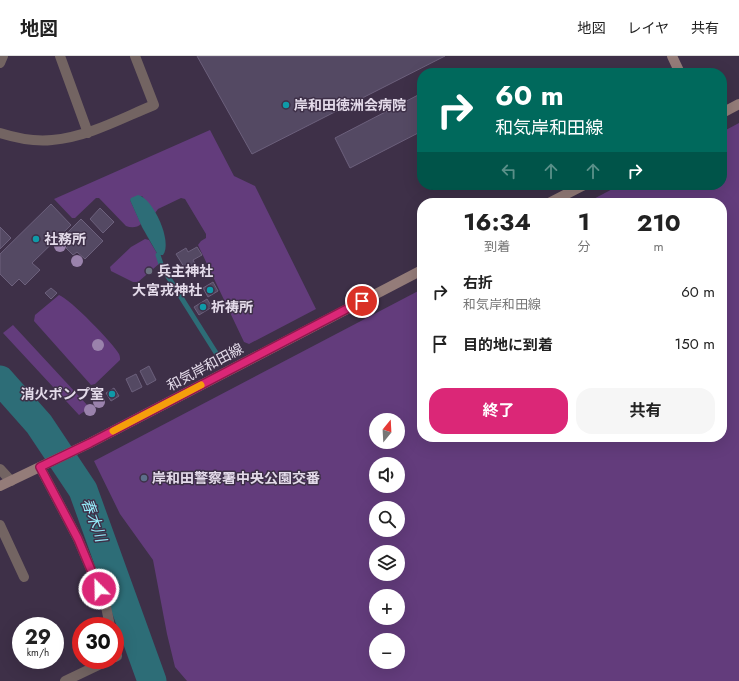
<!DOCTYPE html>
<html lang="ja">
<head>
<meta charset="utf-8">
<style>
  :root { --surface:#fff; --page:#f6f6f6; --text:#222; --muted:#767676; --line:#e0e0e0; --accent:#db2777 }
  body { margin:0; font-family:Jost,"Noto Sans JP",sans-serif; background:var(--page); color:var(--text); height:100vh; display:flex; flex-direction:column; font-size:15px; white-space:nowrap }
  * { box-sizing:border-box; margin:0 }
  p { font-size:13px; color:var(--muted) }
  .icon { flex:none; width:22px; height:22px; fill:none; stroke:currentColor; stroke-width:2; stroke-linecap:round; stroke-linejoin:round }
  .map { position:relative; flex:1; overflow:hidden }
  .side { position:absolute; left:417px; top:142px; width:310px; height:244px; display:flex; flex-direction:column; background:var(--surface); border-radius:16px; box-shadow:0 4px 16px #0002 }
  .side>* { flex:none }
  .guide { position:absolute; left:417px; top:12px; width:310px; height:122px; border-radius:16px; box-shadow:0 4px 16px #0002; background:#00695c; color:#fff; overflow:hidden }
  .needle { width:26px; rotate:18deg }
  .tools { position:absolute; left:369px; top:357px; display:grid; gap:8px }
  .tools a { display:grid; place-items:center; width:36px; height:36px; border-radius:50%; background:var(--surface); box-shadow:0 4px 16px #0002; font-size:20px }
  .speed { position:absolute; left:12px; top:561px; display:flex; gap:8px; font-size:20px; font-weight:700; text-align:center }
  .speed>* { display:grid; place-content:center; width:52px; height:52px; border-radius:50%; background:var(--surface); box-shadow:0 4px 16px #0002; line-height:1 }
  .speed small { font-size:10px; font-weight:400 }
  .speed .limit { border:6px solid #d22; background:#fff; color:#111 }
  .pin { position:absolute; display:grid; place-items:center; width:34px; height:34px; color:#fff; margin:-17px; border:2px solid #fff; border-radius:50%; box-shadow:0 1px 4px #0007 }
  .me { position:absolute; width:44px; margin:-22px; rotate:337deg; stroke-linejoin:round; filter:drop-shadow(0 0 3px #0008) }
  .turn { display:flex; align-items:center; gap:14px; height:84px; padding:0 12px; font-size:18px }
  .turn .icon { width:52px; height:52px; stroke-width:2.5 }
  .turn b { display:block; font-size:28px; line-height:34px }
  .lanes { display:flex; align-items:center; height:38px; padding:0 12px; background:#0003; justify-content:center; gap:20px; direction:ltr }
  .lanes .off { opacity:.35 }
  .eta { display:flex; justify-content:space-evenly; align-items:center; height:68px; text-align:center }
  .eta b { font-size:24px; font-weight:700; line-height:28px }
  .button { display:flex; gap:8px; margin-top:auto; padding:8px 12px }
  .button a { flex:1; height:46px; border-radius:16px; background:var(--accent); color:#fff; font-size:16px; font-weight:700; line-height:46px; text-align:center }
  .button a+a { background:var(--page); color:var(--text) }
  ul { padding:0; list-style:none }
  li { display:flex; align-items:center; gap:12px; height:52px; padding:0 12px }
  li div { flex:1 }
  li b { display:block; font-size:15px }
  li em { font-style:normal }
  header { display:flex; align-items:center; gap:24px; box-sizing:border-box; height:56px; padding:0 20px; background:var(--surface); border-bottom:1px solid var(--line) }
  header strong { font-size:19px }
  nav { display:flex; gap:22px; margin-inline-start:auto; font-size:14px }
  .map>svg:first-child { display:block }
  .green { fill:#633c7c; fill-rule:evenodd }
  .water { fill:#2d6d77 }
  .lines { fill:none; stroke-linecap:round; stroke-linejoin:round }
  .stream { stroke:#2d6d77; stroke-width:5 }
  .river { stroke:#2d6d77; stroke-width:29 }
  .building { fill:#544963; stroke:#6c607c }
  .street { stroke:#736462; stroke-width:10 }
  .secondary { stroke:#947c79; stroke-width:10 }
  .tree { fill:#9a82ac }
  .route-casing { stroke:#8e194d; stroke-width:10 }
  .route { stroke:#db2777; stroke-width:7 }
  .slow { stroke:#f59e0b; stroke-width:7 }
  .culture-dot { fill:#0f9aa8; stroke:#3e3048; stroke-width:1.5 }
  .worship-dot { fill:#6b7280; stroke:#3e3048; stroke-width:1.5 }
  .service-dot { fill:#5c6f8a; stroke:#3e3048; stroke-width:1.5 }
  .labels { text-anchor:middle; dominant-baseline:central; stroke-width:3; stroke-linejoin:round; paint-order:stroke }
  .poi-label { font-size:14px; font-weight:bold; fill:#e4dbea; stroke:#3e3048; text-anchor:start }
  .street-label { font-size:14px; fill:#e4dbea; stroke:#3e3048 }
  .water-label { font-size:15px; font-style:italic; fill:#95eaf8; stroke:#3e3048 }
</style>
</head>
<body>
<header>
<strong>地図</strong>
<nav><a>地図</a><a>レイヤ</a><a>共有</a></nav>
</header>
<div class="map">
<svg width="739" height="625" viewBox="0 0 739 625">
  <rect width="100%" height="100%" fill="#3e3048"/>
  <path class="green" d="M739 67V625H187L175 611 167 578 153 504 120 458 94 405 422 233V381H722V147H586L620 129H722V76ZM376 364H398V386H376ZM376 408H398V430H376ZM376 452H398V474H376ZM376 496H398V518H376ZM376 540H398V562H376ZM376 584H398V606H376Z
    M210 74 234 120 255 130 316 253 249 288 244 286 198 189 201 185 206 182V178L185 143 181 142 158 153 155 157 142 140 130 144 141 168C137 172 131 172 126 170L99 142H96L75 162H72L54 143Z
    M145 183 149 184 158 199 160 207 138 226H133L111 215 110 211 131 191Z
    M59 239C70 243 113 287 119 298 120 300 120 302 120 304L95 328 91 329 34 265 35 259Z
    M13 269 89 351V352L79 359 3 277Z"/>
  <path class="water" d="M138 139C153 142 173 186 163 199H158L142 171 130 144 131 142Z"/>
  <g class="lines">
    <path class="stream" d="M158 199 161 208
      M167 219 218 300"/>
    <path class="river" d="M0 324 39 368 83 434 152 625"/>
  </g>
  <path class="building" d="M197 0H445L252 98Z
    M422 37V75L350 112 335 82Z
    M51 148 71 169 32 207 40 214 25 229 19 223 12 230 0 218V198Z
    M100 152 114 166 103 177 90 163Z
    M81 163 103 185 85 203 77 196 73 199 66 192 71 188 64 180Z
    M0 171 11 182 0 193Z
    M197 191 202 199 193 204 195 208 186 214 176 198 186 192 188 196Z
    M213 226 218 235 208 241 203 232Z
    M51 232 57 237 51 243 45 237Z
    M207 243 212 251 199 259 194 251Z
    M149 310 156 324 147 329 140 315Z
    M136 318 142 331 132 336 126 323Z
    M114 332 119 340 111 345 106 337Z"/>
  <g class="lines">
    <path class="street" d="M60 0 88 77
      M0 7 3 0
      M0 77C16 82 34 86 52 84 88 81 122 62 154 49L135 0
      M40 411 78 483 105 546 110 570
      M0 413 11 425
      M0 469 24 521
      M115 590 117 600 115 601
      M65 625 109 604"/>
    <path class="secondary" d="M672 0 680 17
      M722 57 739 48
      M549 147 584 129
      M0 430 90 387 422 214"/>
  </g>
  <g class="tree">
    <circle cx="60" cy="190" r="6"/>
    <circle cx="77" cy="205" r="6"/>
    <circle cx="98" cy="289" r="6"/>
    <circle cx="99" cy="346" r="6"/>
    <circle cx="90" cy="354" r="6"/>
  </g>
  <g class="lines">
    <defs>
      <path id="route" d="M99 533 78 483 40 411 90 387 362 245"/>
    </defs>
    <use href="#route" class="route-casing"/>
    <use href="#route" class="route"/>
    <path class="slow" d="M113 375 201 329"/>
  </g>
  <g class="culture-dot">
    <circle cx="286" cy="49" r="4"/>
    <circle cx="36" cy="183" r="4"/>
    <circle cx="210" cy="234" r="4"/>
    <circle cx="203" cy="251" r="4"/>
    <circle cx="112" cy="338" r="4"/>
  </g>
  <circle class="worship-dot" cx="149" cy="215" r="4"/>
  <circle class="service-dot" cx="144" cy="422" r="4"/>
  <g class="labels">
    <g class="poi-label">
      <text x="294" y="49">岸和田徳洲会病院</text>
      <text x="44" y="183">社務所</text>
      <text x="157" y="215">兵主神社</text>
      <text x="202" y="234" text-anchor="end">大宮戎神社</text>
      <text x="211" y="251">祈祷所</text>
      <text x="104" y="338" text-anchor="end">消火ポンプ室</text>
      <text x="152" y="422">岸和田警察署中央公園交番</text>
    </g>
    <g class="street-label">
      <text transform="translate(205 311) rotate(-28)">和気岸和田線</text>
    </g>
    <g class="water-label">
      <text transform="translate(94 464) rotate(70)">春木川</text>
    </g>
  </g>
</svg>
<div class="tools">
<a><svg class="needle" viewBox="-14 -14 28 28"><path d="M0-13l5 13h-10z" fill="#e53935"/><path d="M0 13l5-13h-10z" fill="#767676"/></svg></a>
<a><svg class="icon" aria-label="sound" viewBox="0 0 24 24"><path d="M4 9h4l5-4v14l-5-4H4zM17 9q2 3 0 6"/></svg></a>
<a><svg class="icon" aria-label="search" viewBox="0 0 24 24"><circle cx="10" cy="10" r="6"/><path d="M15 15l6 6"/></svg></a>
<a><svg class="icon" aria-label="layers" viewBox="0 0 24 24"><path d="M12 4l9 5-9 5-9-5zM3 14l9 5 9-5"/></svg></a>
<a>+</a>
<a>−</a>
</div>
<div class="speed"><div>29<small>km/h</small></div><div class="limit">30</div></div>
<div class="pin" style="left:362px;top:245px;background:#d93025"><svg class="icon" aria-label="arrive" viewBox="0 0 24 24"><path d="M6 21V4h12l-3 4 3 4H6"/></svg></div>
<svg class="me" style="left:99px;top:533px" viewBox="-20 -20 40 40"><circle r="17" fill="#db2777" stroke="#fff" stroke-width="3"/><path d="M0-11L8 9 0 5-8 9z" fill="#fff"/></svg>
<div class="guide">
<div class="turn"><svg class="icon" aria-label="right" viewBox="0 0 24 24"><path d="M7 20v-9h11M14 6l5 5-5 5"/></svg><div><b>60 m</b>和気岸和田線</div></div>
<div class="lanes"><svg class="icon off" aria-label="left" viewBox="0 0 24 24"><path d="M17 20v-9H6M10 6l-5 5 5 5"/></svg><svg class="icon off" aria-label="ahead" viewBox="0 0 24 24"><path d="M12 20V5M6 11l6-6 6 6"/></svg><svg class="icon off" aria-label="ahead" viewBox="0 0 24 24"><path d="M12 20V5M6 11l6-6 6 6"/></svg><svg class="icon" aria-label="right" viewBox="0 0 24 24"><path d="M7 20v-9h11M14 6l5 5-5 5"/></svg></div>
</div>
<section class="side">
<div class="eta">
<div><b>16:34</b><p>到着</p></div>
<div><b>1</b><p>分</p></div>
<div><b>210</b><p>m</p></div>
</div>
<ul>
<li><svg class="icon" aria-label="right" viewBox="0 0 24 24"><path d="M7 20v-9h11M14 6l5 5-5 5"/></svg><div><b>右折</b><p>和気岸和田線</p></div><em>60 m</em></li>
<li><svg class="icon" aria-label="arrive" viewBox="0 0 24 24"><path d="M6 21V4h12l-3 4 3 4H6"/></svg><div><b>目的地に到着</b></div><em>150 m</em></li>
</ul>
<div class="button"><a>終了</a><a>共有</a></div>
</section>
</div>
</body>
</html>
